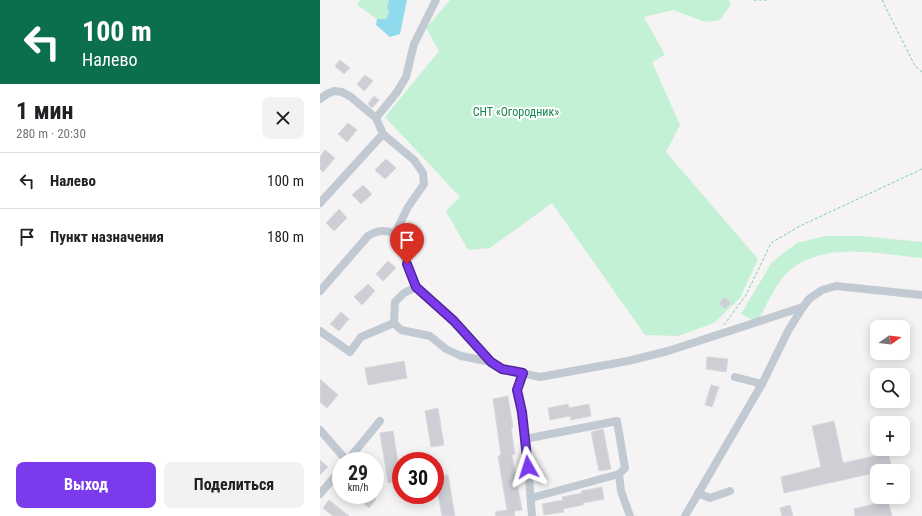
<!DOCTYPE html>
<html lang="ru">
<head>
<meta charset="utf-8">
<style>
  :root { --surface:#fff; --page:#f2f2f2; --text:#202124; --muted:#757577; --line:#e0e0e0; --accent:#7c3aed }
  body { margin:0; font-family:"Roboto Condensed",sans-serif; background:var(--page); color:var(--text); height:100vh; display:flex; flex-direction:column; font-size:15px; white-space:nowrap }
  * { box-sizing:border-box; margin:0 }
  p { font-size:13px; color:var(--muted) }
  .icon { flex:none; width:22px; height:22px; fill:none; stroke:currentColor; stroke-width:2; stroke-linecap:round; stroke-linejoin:round }
  .map { position:relative; flex:1; overflow:hidden }
  .details { display:flex; flex-direction:column; background:var(--surface); width:320px }
  .details>* { flex:none }
  .guide { background:#0b6e4f; color:#fff; overflow:hidden }
  .needle { width:26px; rotate:76deg }
  .tools { position:absolute; left:550px; top:320px; display:grid; gap:8px }
  .tools a { display:grid; place-items:center; width:40px; height:40px; border-radius:8px; background:var(--surface); box-shadow:0 2px 10px #0003; font-size:20px }
  .speed { position:absolute; left:12px; top:452px; display:flex; gap:8px; font-size:20px; font-weight:700; text-align:center }
  .speed>* { display:grid; place-content:center; width:52px; height:52px; border-radius:50%; background:var(--surface); box-shadow:0 2px 10px #0003; line-height:1 }
  .speed small { font-size:10px; font-weight:400 }
  .speed .limit { border:6px solid #d22; background:#fff; color:#111 }
  .pin { position:absolute; display:grid; place-items:center; width:34px; height:34px; color:#fff; margin:-41px -17px; border-radius:50% 50% 50% 0; rotate:-45deg; box-shadow:0 0 4px #0007 }
  .pin .icon { rotate:45deg }
  .me { position:absolute; width:44px; margin:-22px; rotate:354deg; stroke-linejoin:round; filter:drop-shadow(0 0 3px #0008) }
  .turn { display:flex; align-items:center; gap:14px; height:84px; padding:0 16px; font-size:18px }
  .turn .icon { width:52px; height:52px; stroke-width:2.5 }
  .turn b { display:block; font-size:28px; line-height:34px }
  .round { display:grid; place-items:center; flex:none; width:42px; height:42px; border-radius:8px; background:var(--page) }
  .headline { display:flex; align-items:center; justify-content:space-between; height:68px; padding:0 16px }
  h1 { font-size:24px; font-weight:700; line-height:30px }
  .primary-button { display:flex; gap:8px; margin-top:auto; padding:8px 16px }
  .primary-button a { flex:1; height:46px; border-radius:8px; background:var(--accent); color:#fff; font-size:16px; font-weight:700; line-height:46px; text-align:center }
  .primary-button a+a { background:var(--page); color:var(--text) }
  ul { padding:0; list-style:none }
  li { display:flex; align-items:center; gap:12px; height:56px; padding:0 16px; border-top:1px solid var(--line) }
  li div { flex:1 }
  li b { display:block; font-size:15px }
  li em { font-style:normal }
  main { display:flex; flex:1; min-height:0 }
  .map>svg:first-child { display:block }
  .green { fill:#c3f1d5 }
  .water { fill:#90daee }
  .building { fill:#cdcfd5; stroke:#d7d9de }
  .lines { fill:none; stroke-linecap:round; stroke-linejoin:round }
  .path { stroke:#7ad0a6; stroke-width:1; stroke-dasharray:3 2; stroke-linecap:butt }
  .minor { stroke:#c1cad2; stroke-width:8 }
  .route-casing { stroke:#51269a; stroke-width:10 }
  .route { stroke:#7c3aed; stroke-width:7 }
  .labels { text-anchor:middle; dominant-baseline:central; stroke-width:4; stroke-linejoin:round; paint-order:stroke }
  .park-label { font-size:12px; fill:#17864f; stroke:#fff }
</style>
</head>
<body>
<main>
<section class="details">
<div class="guide">
<div class="turn"><svg class="icon" aria-label="left" viewBox="0 0 24 24"><path d="M17 20v-9H6M10 6l-5 5 5 5"/></svg><div><b>100 m</b>Налево</div></div>
</div>
<div class="headline"><div><h1>1 мин</h1><p>280 m · 20:30</p></div><a class="round"><svg class="icon" aria-label="close" viewBox="0 0 24 24"><path d="M6 6l12 12M18 6L6 18"/></svg></a></div>
<ul>
<li><svg class="icon" aria-label="left" viewBox="0 0 24 24"><path d="M17 20v-9H6M10 6l-5 5 5 5"/></svg><div><b>Налево</b></div><em>100 m</em></li>
<li><svg class="icon" aria-label="arrive" viewBox="0 0 24 24"><path d="M6 21V4h12l-3 4 3 4H6"/></svg><div><b>Пункт назначения</b></div><em>180 m</em></li>
</ul>
<div class="primary-button"><a>Выход</a><a>Поделиться</a></div>
</section>
<div class="map">
<svg width="602" height="516" viewBox="0 0 602 516">
  <rect width="100%" height="100%" fill="#f5f3f3"/>
  <path class="green" d="M40 0H69L67 7 69 13 66 19H57L37 5Z
    M130 0H409L411 4 400 20 385 22 353 10 324 17 345 55 332 62 360 125 346 152 438 259 420 298 394 323 358 336 325 335 232 203 170 248 148 250 126 211 140 197 65 117 119 51 106 28Z
    M505 236H541L602 242V258C558 254 500 239 465 275 455 286 445 308 437 322L421 314 452 262 477 243Z"/>
  <path class="water" d="M69 0H87L80 34 70 37 56 25 57 19H66L69 13 67 7Z"/>
  <path class="building" d="M20 60 30 68 24 74 15 66Z
    M45 75 53 81 44 91 37 84Z
    M54 96 59 100 52 108 48 104Z
    M28 123 37 130 27 142 18 134Z
    M5 150 15 158 3 172 0 169V157Z
    M66 159 76 168 65 179 55 170Z
    M43 185 52 194 41 204 32 195Z
    M19 209 27 218 14 231 6 223Z
    M68 261 76 268 63 281 56 274Z
    M48 284 55 291 42 305 34 297Z
    M405 297 411 303 405 309 399 303Z
    M21 312 29 319 19 331 10 324Z
    M387 357 408 359 406 372 386 369Z
    M84 361 87 378 48 385 45 368Z
    M0 379 18 395 7 408 0 402Z
    M391 385 399 387 392 407 385 405Z
    M188 396 193 428H191L195 454 192 455 202 510 194 511 195 516H176L175 512 187 510 178 456 181 455 173 399Z
    M248 404 249 408 269 404 271 416 251 420 250 416 230 420 228 408Z
    M118 408 124 445 111 447 105 411Z
    M514 421 523 463 568 453 572 469 464 493 461 477 501 467 492 426Z
    M283 429 291 469 279 471 271 432Z
    M73 431 81 481 68 483 60 433Z
    M0 460 8 467 0 475Z
    M128 475 135 516H122L115 477Z
    M282 487 284 499 263 503V505L243 509 244 512 224 515 222 504 243 500 242 497 262 493 261 491Z
    M33 495H51L56 499 49 508Z
    M9 500 29 516H13L3 508Z
    M568 501 572 516H535L534 509Z
    M470 505 473 516H462L460 508Z"/>
  <g class="lines">
    <path class="path" d="M434 0H449
      M562 0 595 66 602 72
      M404 325 426 295 451 243 480 226 602 169"/>
    <path class="minor" d="M0 99 7 94 14 91 22 92 31 97 56 118 63 134 94 160 103 173 104 184 88 207 75 233 96 287 133 321 171 362 182 369 220 377 308 361 348 351 483 307
      M56 118 77 92 86 77 94 44 116 0
      M0 203 63 134
      M0 291 48 236C57 230 64 230 75 233
      M74 323 75 302 84 293 96 287
      M0 331 30 352 41 337 74 323 81 330 110 336 126 349 141 356 171 362
      M203 373 197 390 207 452 212 516
      M415 377 442 384
      M0 430 27 461
      M205 439 297 421 305 468 299 474 211 498
      M27 461 60 421
      M299 474 301 491 310 516
      M378 493 390 498 410 491
      M0 494 21 469
      M365 516 442 384 468 331 483 307 489 299 502 290 516 286 602 295"/>
  </g>
  <g class="lines">
    <defs>
      <path id="route" d="M87 264 96 287 134 321 171 362 182 369 203 373 197 390 202 412 208 467"/>
    </defs>
    <use href="#route" class="route-casing"/>
    <use href="#route" class="route"/>
  </g>
  <g class="labels">
    <g class="park-label">
      <text x="196" y="112">СНТ «Огородник»</text>
    </g>
  </g>
</svg>
<div class="tools">
<a><svg class="needle" viewBox="-14 -14 28 28"><path d="M0-13l5 13h-10z" fill="#e53935"/><path d="M0 13l5-13h-10z" fill="#757577"/></svg></a>
<a><svg class="icon" aria-label="search" viewBox="0 0 24 24"><circle cx="10" cy="10" r="6"/><path d="M15 15l6 6"/></svg></a>
<a>+</a>
<a>−</a>
</div>
<div class="speed"><div>29<small>km/h</small></div><div class="limit">30</div></div>
<div class="pin" style="left:87px;top:264px;background:#d93025"><svg class="icon" aria-label="arrive" viewBox="0 0 24 24"><path d="M6 21V4h12l-3 4 3 4H6"/></svg></div>
<svg class="me" style="left:208px;top:467px" viewBox="-20 -20 40 40"><path d="M0-17L14 15 0 8-14 15z" fill="#7c3aed" stroke="#fff" stroke-width="4"/></svg>
</div>
</main>
</body>
</html>
